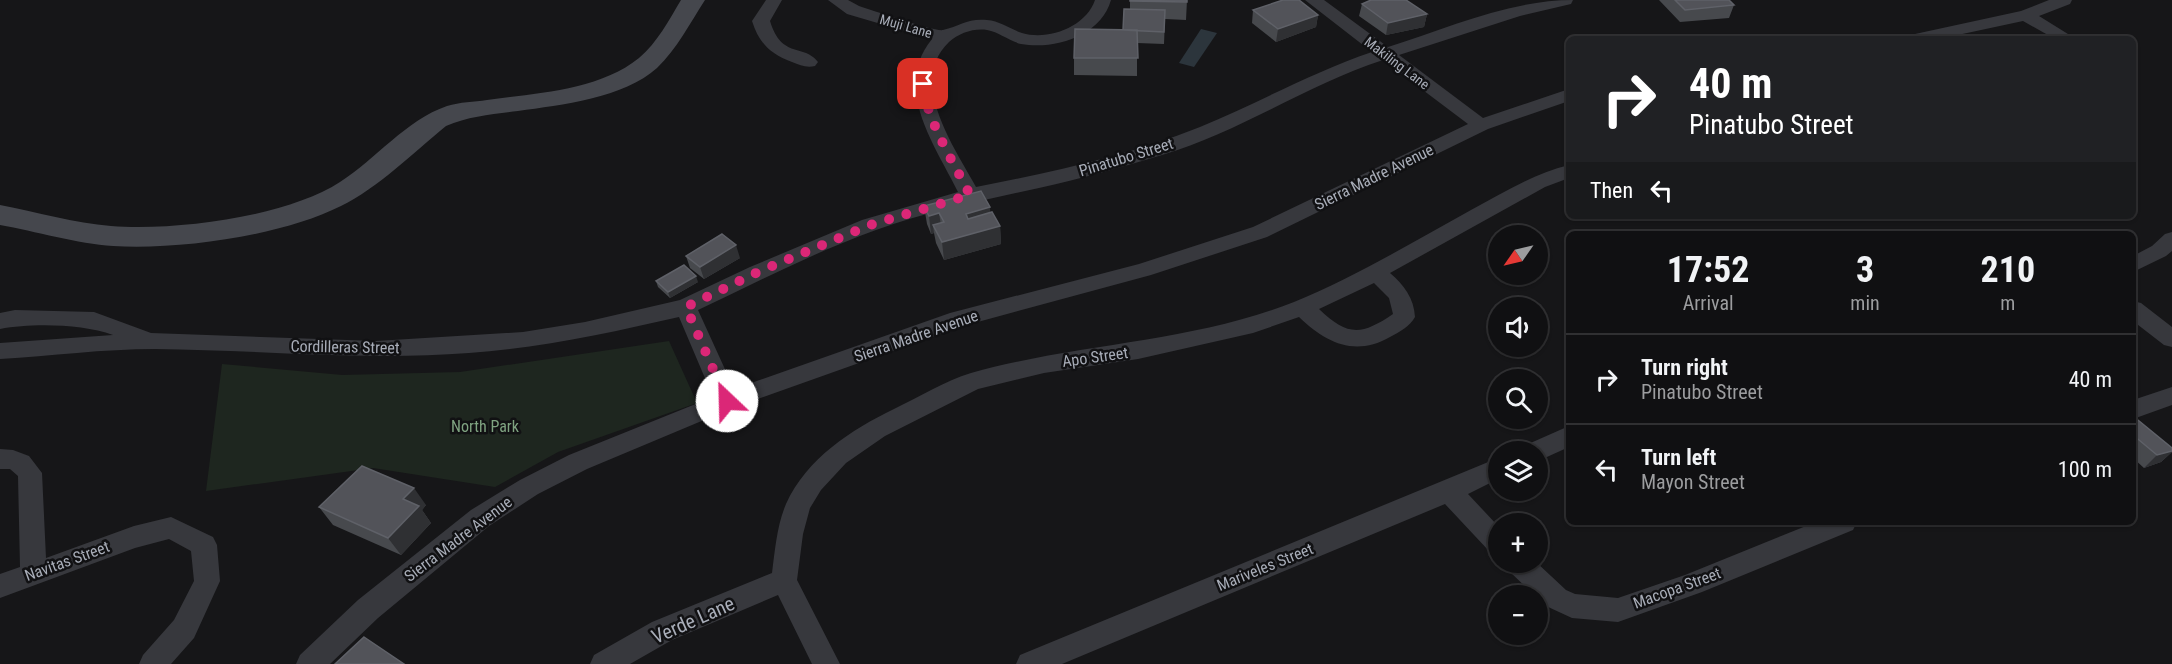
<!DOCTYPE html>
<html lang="en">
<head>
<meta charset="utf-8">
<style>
  :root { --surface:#101012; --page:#1e1e20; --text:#f1f3f6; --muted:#9c9d9f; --line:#303032 }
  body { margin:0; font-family:"Roboto Condensed",sans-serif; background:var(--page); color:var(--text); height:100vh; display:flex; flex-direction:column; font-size:22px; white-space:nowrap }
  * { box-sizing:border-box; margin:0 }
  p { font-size:20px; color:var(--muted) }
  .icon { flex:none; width:33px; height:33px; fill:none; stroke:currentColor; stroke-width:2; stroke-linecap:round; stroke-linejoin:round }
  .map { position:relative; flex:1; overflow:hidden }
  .drawer { position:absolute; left:1566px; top:231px; width:570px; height:294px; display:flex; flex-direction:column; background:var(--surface); border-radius:9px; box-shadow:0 2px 4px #0004,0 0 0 2px var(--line) }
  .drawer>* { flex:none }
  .guide { position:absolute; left:1566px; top:36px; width:570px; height:183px; border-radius:9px; box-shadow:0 2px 4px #0004,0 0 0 2px var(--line); background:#202124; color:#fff; overflow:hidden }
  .needle { width:39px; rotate:236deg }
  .fabs { position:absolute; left:1488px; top:225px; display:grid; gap:12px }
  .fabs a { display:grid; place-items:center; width:60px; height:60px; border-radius:50%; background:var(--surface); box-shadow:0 2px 4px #0004,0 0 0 2px var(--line); font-size:30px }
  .pin { position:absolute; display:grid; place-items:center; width:51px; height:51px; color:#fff; margin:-26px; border-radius:12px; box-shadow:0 3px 9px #0006 }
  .me { position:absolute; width:66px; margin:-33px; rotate:336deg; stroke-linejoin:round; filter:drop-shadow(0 0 4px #0008) }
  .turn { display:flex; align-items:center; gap:21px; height:126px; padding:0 24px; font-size:27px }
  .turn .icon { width:78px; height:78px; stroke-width:2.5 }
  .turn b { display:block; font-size:42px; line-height:51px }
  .then { display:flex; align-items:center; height:57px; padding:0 24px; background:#0003; gap:12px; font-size:22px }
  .eta { display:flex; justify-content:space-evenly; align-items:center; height:102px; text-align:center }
  .eta b { font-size:36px; font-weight:700; line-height:42px }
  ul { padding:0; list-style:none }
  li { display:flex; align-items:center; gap:18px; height:90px; padding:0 24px; border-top:2px solid var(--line) }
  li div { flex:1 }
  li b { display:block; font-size:22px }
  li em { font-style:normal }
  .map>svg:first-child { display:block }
  .green { fill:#1e261f }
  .water { fill:#2c353c }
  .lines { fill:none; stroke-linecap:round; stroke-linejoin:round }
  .street { fill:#37383d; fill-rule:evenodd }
  .secondary { fill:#45474d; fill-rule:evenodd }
  .wall { fill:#47494d }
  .shaded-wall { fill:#2f3033 }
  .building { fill:#525359; stroke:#5f6168; stroke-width:1.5 }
  .route { stroke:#db2777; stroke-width:10; stroke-dasharray:0 18 }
  .labels { text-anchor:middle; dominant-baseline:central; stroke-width:5; stroke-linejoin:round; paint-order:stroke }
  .far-street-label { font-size:14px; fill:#a8adb8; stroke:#111113 }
  .street-label { font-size:16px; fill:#a8adb8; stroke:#111113 }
  .park-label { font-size:16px; fill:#7fa381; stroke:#111113 }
  .near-street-label { font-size:20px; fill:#a8adb8; stroke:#111113 }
</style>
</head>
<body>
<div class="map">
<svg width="2172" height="664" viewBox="0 0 2172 664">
  <rect width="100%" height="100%" fill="#161618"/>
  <path class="green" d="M669 341 697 403 558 452 495 487 373 468 206 491 222 364 342 375 460 372Z"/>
  <path class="water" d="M1201 29 1217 33 1194 67 1179 63Z"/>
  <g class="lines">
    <path class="street" d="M766 0H782L770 21C782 60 804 43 818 62L815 66C806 68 800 65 792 62 770 54 759 43 752 21Z
      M828 0H848L859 6C872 10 935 32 943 30 960 26 968 18 987 20 1000 21 1010 29 1022 33 1048 41 1086 27 1095 0H1111C1101 36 1055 50 1021 44 1009 41 999 32 987 30 974 28 959 33 949 42 907 82 955 148 976 187 1052 172 1128 156 1200 127 1258 103 1313 72 1372 52L1305 0H1324L1388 47C1448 28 1510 0 1573 0L1571 4 1520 16 1399 55 1483 118 1569 89V101L1488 129 1267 237 1151 275 963 326 735 407 587 469 538 494 489 526 378 618 330 664H296L300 655 358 600 471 510 520 480 569 455 713 397 679 317C609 333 540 348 469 353 364 361 259 350 155 349 103 349 51 356 0 359V343L113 335C82 324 33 323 0 329V313L15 310 94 312 151 333 376 341 523 332 585 322 680 300 750 267 862 220 958 192C935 145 892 88 932 39L847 14ZM1383 60 1468 124 1253 227 1139 264 950 313 734 389 698 310C757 282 815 252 876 230 929 211 984 200 1039 188 1080 179 1122 167 1162 155 1239 132 1307 85 1383 60Z
      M2049 0H2072L2070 4 2039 16 2076 39H2055L2023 21 1939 39H1906L1909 35 1915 34 2021 11Z
      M1569 165V178L1545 187 1390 273C1404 285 1414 298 1415 317 1410 326 1400 332 1390 337 1355 357 1326 343 1299 317L1253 333 1138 359 1044 373 978 389 885 436 846 463 821 490 810 508 803 534 797 580 840 664H812L778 595 672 640 630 664H590L594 655 652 622 772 573C775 550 777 525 786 504 807 458 851 430 894 409 919 397 945 381 971 373 1078 343 1191 343 1294 302 1355 277 1413 242 1471 210 1503 193 1533 174 1569 165ZM1374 283 1389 298 1393 314C1361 336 1347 336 1319 309Z
      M2172 232V251L2166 256 2133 272V256L2152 246 2165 234Z
      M2133 301 2141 303 2172 327V347L2164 345 2133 321Z
      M2172 387V405L2133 419V400Z
      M1569 426V447L1538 461V452H1523L1526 445Z
      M0 449 13 450 29 456 42 473 46 558 134 526 171 517 213 537 217 545 220 581 194 638 171 664H139L143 655 174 620 194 581 191 551 169 539 135 548 0 598V574L20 567 18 476 10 469H0Z
      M1498 458V479L1468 494 1498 526V554L1489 551 1445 504 1062 664H1016L1020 655Z
      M1816 522H1857L1853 530 1702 592 1618 622 1572 618 1546 606 1538 596H1535L1508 570 1504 562H1536L1566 590 1575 594 1618 598 1685 575Z"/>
    <path class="secondary" d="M681 0H705C690 23 677 49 657 68 624 98 561 105 518 111 494 114 469 116 446 126 414 152 378 188 341 206 281 236 179 250 113 246 78 244 35 231 0 225V205C36 212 75 223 111 226 176 231 286 217 340 182 376 159 406 120 447 106 460 102 474 102 487 100 536 93 598 91 639 58 657 43 669 20 681 0Z"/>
  </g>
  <path class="wall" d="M1130 0H1187L1186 20 1165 19 1164 44 1137 43V76L1074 75V58L1123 30 1130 9Z
    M1659 0H1729L1734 5 1729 18 1680 22Z
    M1362 4 1427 14 1424 27 1386 35 1359 16Z
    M1253 10 1318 15 1316 27 1276 42 1252 23Z
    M924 206 990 213 1000 226 1001 244 944 260 936 243 934 233 931 234 927 224Z
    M686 256 740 258 704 279 690 268Z
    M656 281 698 282 670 298 658 287Z
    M2133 416 2172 448V452L2161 462 2144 468 2133 458Z
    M426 505 422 510 431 523 401 555 333 525 319 507Z"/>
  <path class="shaded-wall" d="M1427 14 1424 27 1386 35 1388 23Z
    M1318 15 1316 27 1276 42 1278 29Z
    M990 207 991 226 967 232 966 214Z
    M939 213 942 231 933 225 934 233 931 234 929 216Z
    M1000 226 1001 244 944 260 942 242Z
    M736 245 740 258 704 279 700 267Z
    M696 276 698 282 670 298 668 292Z
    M2172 451V452L2161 462 2144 468 2157 455Z
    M414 488 426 505 422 510 431 523 401 555 388 538 403 499Z"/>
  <path class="building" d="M1130 0H1187V2L1130 1Z
    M1283 0H1299L1318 15 1278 29 1253 10Z
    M1371 0H1406L1427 14 1388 23 1362 4Z
    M1675 0H1729L1734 5 1685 10Z
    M1124 9 1165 10 1164 32 1123 30Z
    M1075 29 1137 30 1138 58H1074Z
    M981 191 990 207 966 214 968 219 992 212 1000 226 942 242 933 225 944 222 939 213 929 216 924 206Z
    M722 234 736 245 700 267 686 256Z
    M684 265 696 276 668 292 656 281Z
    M2133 416 2172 448V451L2157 455 2133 435Z
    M362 466 414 488 403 499 419 506 388 538 319 507Z
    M364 637 404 664H335Z"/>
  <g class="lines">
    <path class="route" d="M727 401 686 307 758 272 870 225 970 195C954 163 926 119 923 84"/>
  </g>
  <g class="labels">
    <g class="far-street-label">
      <text transform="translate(906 26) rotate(16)">Muji Lane</text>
      <text transform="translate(1397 63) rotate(37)">Makiling Lane</text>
    </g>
    <g class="street-label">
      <text transform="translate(1126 157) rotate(-17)">Pinatubo Street</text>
      <text transform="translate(1374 177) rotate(-26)">Sierra Madre Avenue</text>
      <text transform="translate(916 336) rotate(-19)">Sierra Madre Avenue</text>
      <text transform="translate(345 347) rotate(1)">Cordilleras Street</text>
      <text transform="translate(1095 357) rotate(-8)">Apo Street</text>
      <text transform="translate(458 539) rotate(-37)">Sierra Madre Avenue</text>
      <text transform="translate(67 561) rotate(-20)">Navitas Street</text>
      <text transform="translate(1265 567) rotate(-22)">Mariveles Street</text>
      <text transform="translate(1677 588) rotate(-20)">Macopa Street</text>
    </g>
    <g class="park-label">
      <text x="485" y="426">North Park</text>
    </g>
    <g class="near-street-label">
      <text transform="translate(693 620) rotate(-24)">Verde Lane</text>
    </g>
  </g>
</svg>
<div class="fabs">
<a><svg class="needle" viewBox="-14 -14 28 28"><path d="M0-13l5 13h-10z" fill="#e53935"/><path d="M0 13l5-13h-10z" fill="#9c9d9f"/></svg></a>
<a><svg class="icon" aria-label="sound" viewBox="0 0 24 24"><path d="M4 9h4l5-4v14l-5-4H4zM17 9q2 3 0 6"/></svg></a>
<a><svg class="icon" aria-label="search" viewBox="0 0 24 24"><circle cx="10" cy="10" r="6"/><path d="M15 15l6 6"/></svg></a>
<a><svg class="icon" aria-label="layers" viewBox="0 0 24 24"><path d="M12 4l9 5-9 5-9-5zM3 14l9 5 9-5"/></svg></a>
<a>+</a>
<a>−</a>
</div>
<div class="pin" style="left:923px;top:84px;background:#d93025"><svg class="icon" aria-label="arrive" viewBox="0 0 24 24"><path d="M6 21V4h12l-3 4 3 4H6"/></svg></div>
<svg class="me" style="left:727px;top:401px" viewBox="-20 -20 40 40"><circle r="19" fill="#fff"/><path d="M0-13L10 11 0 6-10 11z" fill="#db2777"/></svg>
<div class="guide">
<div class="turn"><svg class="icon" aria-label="right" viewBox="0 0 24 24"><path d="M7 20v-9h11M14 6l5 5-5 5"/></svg><div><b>40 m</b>Pinatubo Street</div></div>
<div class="then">Then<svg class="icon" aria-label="left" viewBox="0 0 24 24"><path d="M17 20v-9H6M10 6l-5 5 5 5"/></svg></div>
</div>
<section class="drawer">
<div class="eta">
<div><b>17:52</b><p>Arrival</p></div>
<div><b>3</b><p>min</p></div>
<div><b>210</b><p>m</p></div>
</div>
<ul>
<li><svg class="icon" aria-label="right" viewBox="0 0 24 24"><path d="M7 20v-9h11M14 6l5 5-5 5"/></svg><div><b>Turn right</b><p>Pinatubo Street</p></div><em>40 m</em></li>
<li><svg class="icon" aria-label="left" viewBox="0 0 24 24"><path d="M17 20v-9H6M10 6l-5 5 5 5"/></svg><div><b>Turn left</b><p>Mayon Street</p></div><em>100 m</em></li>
</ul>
</section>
</div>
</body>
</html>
